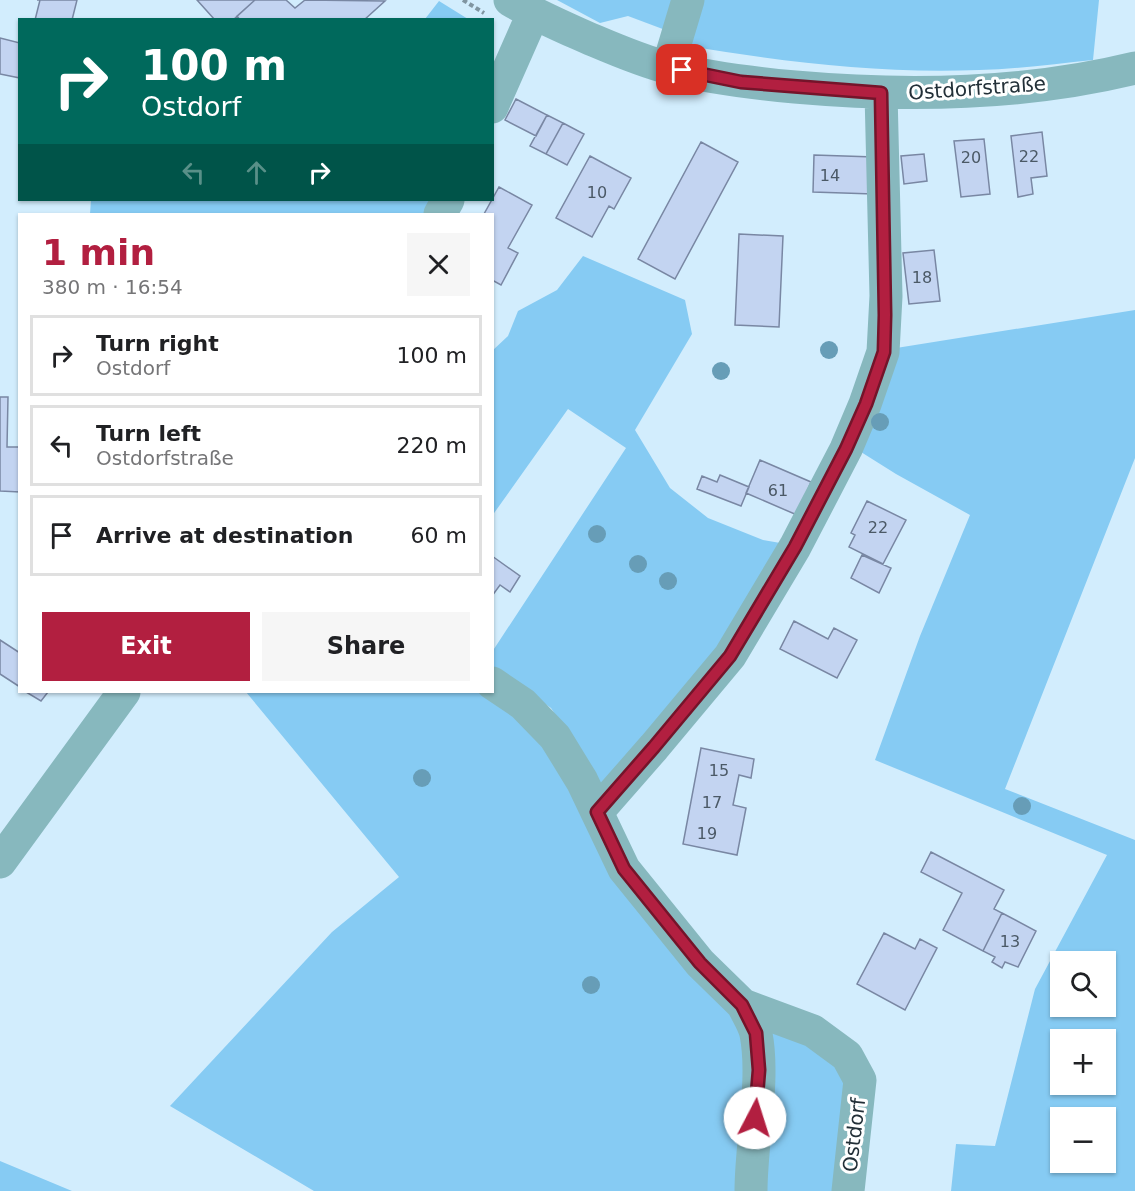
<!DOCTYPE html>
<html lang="en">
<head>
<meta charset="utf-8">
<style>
  :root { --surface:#fff; --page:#f6f6f6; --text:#202124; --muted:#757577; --line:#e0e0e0; --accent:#b21f40 }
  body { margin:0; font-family:"DejaVu Sans",sans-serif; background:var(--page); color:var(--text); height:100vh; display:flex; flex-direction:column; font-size:22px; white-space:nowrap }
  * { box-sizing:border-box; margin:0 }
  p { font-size:20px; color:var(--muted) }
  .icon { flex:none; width:33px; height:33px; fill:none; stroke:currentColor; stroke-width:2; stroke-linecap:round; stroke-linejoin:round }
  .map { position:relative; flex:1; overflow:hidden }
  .sheet { position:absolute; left:18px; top:213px; width:476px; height:480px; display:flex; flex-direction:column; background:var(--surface); border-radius:0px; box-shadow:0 2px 4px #0004 }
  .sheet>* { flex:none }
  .hud { position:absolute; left:18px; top:18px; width:476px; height:183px; border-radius:0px; box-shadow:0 2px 4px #0004; background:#00695c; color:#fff; overflow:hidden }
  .fabs { position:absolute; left:1050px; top:951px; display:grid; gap:12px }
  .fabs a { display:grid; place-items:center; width:66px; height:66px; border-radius:0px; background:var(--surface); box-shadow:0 2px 4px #0004; font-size:30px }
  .pin { position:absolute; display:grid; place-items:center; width:51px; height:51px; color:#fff; margin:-26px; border-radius:12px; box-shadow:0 3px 9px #0006 }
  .me { position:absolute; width:66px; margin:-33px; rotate:5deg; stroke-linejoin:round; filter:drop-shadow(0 0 4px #0008) }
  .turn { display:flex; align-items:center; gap:21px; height:126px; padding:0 24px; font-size:27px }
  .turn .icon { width:78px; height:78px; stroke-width:2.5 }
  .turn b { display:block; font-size:42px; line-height:51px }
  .lanes { display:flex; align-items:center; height:57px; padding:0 24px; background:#0003; justify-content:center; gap:30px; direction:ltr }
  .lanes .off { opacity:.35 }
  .round { display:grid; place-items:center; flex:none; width:63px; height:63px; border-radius:0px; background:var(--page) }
  .summary { display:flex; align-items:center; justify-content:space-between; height:102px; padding:0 24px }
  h1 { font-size:36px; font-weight:700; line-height:45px; color:var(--accent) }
  .action { display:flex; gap:12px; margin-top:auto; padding:12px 24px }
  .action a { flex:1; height:69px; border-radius:0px; background:var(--accent); color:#fff; font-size:24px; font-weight:700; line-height:69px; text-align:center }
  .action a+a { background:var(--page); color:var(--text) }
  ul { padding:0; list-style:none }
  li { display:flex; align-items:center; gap:18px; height:81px; margin:0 12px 9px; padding:0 12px; border:3px solid var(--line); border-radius:0px }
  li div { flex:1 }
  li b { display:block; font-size:22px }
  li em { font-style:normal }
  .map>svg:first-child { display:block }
  .green { fill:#86cbf3; fill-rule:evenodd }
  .building { fill:#c3d4f1; stroke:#7987a3; stroke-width:1.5 }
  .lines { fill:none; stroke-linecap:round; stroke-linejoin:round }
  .path { stroke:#8095a1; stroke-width:4; stroke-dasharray:4.5 3; stroke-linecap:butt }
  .minor { stroke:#87b8be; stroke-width:33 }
  .tree { fill:#679db7 }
  .route-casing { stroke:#74142a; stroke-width:15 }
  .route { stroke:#b21f40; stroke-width:10 }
  .labels { text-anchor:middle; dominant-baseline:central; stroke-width:6; stroke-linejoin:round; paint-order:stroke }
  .number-label { font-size:16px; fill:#4b5966 }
  .street-label { font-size:20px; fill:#233038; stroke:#fff }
</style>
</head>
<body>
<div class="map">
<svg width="1135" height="1191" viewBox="0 0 1135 1191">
  <rect width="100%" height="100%" fill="#d2edfd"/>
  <path class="green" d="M557 0H677L668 31 628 16 600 23Z
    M701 0H1099L1093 60C1055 64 1017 69 979 70 881 74 784 62 688 46Z
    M439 1 468 19H425Z
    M91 200H433L426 214H90Z
    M583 256 685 300 692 334 635 430 670 488 708 518 763 540 786 544 723 653 604 789 551 708 492 668V652L626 448 568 409 492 516V351L508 336 518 311 557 290Z
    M1135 310V458L1005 789 1135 840V1191H951L956 1144 995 1146 1035 989 1107 855 875 760 920 636 970 515 896 474 853 447 890 349ZM1060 962H1106V1006H1060ZM1060 1040H1106V1084H1060ZM1060 1118H1106V1162H1060Z
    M246 692H489L516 710 746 1030 740 1191H314L170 1106 332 932 399 877Z
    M770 1024 807 1040 849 1080 841 1191H761Z
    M0 1161 72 1191H0Z"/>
  <path class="building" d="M37 0H77L72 20H35L40 0Z
    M197 0H255L233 20H215Z
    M255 0H286L295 8 305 0 385 1 364 20H240L237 16Z
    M0 38 20 43V78L0 74Z
    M516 99 547 115 536 136 505 120Z
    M547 115 563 123 546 154 530 146Z
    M563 123 584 134 567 165 546 154Z
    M1042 132 1047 176 1031 178 1033 194 1018 197 1011 136Z
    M984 139 990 194 961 197 954 141Z
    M701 142 738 162 675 279 638 259Z
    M924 154 927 181 904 184 901 156Z
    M814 155 874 157 873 194 813 192Z
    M590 156 631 178 614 209 609 206 592 237 556 218Z
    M499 187 532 205 508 248 518 253 501 285 492 280V214H484Z
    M739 234 783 236 779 327 735 325Z
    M934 250 940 301 909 304 903 253Z
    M0 397H8L7 447H20V492L0 491Z
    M760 460 811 482 797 515 746 493Z
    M720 475 749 487 741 506 697 489 702 476 717 482Z
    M867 501 906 520 883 564 849 547 855 535 851 533Z
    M862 555 891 568 879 593 851 578Z
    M492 556 520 576 510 592 500 585 492 596Z
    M794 621 828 639 834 628 857 640 837 678 780 649Z
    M0 640 20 653V687L0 674Z
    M26 692H48L41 701Z
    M701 748 754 759 751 778 739 775 733 805 746 808 737 855 683 844Z
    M931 852 1004 890 994 909 1002 913 983 951 943 930 962 893 921 872Z
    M1002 913 1036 931 1018 967 1005 962 1002 968 992 962 995 957 983 951Z
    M884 933 915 949 920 939 937 948 905 1010 857 984Z"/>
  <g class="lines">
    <path class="path" d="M463 0 484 13"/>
    <path class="minor" d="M510 0C535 15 561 26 588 38 614 49 641 61 669 68 711 78 752 83 795 87 908 97 1025 95 1135 68
      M668 67 688 0
      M492 107 533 14
      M440 214 448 200
      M492 683 523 704 555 737 582 781 624 869 700 963 743 1005 813 1031 847 1056 860 1080 848 1191
      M597 812 654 747 730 656 795 547 846 449 865 404 883 352 886 296 881 93
      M0 862 124 692
      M743 1005C747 1014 754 1024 756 1034 765 1080 751 1142 751 1191"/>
  </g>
  <g class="tree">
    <circle cx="829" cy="350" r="9"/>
    <circle cx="721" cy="371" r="9"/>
    <circle cx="880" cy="422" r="9"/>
    <circle cx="597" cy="534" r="9"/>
    <circle cx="638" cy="564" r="9"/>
    <circle cx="668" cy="581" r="9"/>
    <circle cx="422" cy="778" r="9"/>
    <circle cx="1022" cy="806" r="9"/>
    <circle cx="591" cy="985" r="9"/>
  </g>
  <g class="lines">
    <defs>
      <path id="route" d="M682 70 741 82 881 93 885 315 884 352 866 404 846 449 795 547 730 656 654 747 597 812 624 869 700 963 742 1005 756 1033 759 1070 755 1118"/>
    </defs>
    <use href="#route" class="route-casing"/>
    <use href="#route" class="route"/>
  </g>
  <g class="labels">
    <g class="number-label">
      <text x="1029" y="156">22</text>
      <text x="971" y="157">20</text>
      <text x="830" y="175">14</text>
      <text x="597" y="192">10</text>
      <text x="922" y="277">18</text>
      <text x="778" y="490">61</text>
      <text x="878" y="527">22</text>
      <text x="719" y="770">15</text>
      <text x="712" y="802">17</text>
      <text x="707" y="833">19</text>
      <text x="1010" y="941">13</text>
    </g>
    <g class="street-label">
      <text transform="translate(977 88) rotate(-4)">Ostdorfstraße</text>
      <text transform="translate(854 1135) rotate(-83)">Ostdorf</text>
    </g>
  </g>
</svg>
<div class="fabs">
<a><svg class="icon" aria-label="search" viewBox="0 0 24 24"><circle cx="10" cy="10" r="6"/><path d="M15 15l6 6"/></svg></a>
<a>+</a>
<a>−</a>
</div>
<div class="pin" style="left:682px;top:70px;background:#d93025"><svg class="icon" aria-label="arrive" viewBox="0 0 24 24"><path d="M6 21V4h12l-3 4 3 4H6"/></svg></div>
<svg class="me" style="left:755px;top:1118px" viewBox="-20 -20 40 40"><circle r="19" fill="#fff"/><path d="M0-13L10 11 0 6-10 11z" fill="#b21f40"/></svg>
<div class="hud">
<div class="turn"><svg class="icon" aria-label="right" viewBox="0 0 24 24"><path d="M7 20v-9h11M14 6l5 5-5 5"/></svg><div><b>100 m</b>Ostdorf</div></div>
<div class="lanes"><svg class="icon off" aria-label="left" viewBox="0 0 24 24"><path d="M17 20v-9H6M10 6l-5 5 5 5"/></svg><svg class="icon off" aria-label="ahead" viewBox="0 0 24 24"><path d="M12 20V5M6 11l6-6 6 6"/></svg><svg class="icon" aria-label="right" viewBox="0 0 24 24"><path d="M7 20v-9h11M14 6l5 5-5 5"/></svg></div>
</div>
<section class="sheet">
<div class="summary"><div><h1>1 min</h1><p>380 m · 16:54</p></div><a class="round"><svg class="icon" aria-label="close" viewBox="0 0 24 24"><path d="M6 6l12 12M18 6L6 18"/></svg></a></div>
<ul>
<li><svg class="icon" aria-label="right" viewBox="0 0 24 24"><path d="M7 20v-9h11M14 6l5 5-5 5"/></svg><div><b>Turn right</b><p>Ostdorf</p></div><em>100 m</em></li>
<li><svg class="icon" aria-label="left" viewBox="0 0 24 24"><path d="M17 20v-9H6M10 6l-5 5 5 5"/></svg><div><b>Turn left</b><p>Ostdorfstraße</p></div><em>220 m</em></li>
<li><svg class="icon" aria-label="arrive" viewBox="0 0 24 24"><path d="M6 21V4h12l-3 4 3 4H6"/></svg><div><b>Arrive at destination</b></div><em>60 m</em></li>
</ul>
<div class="action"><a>Exit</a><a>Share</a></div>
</section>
</div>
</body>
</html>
